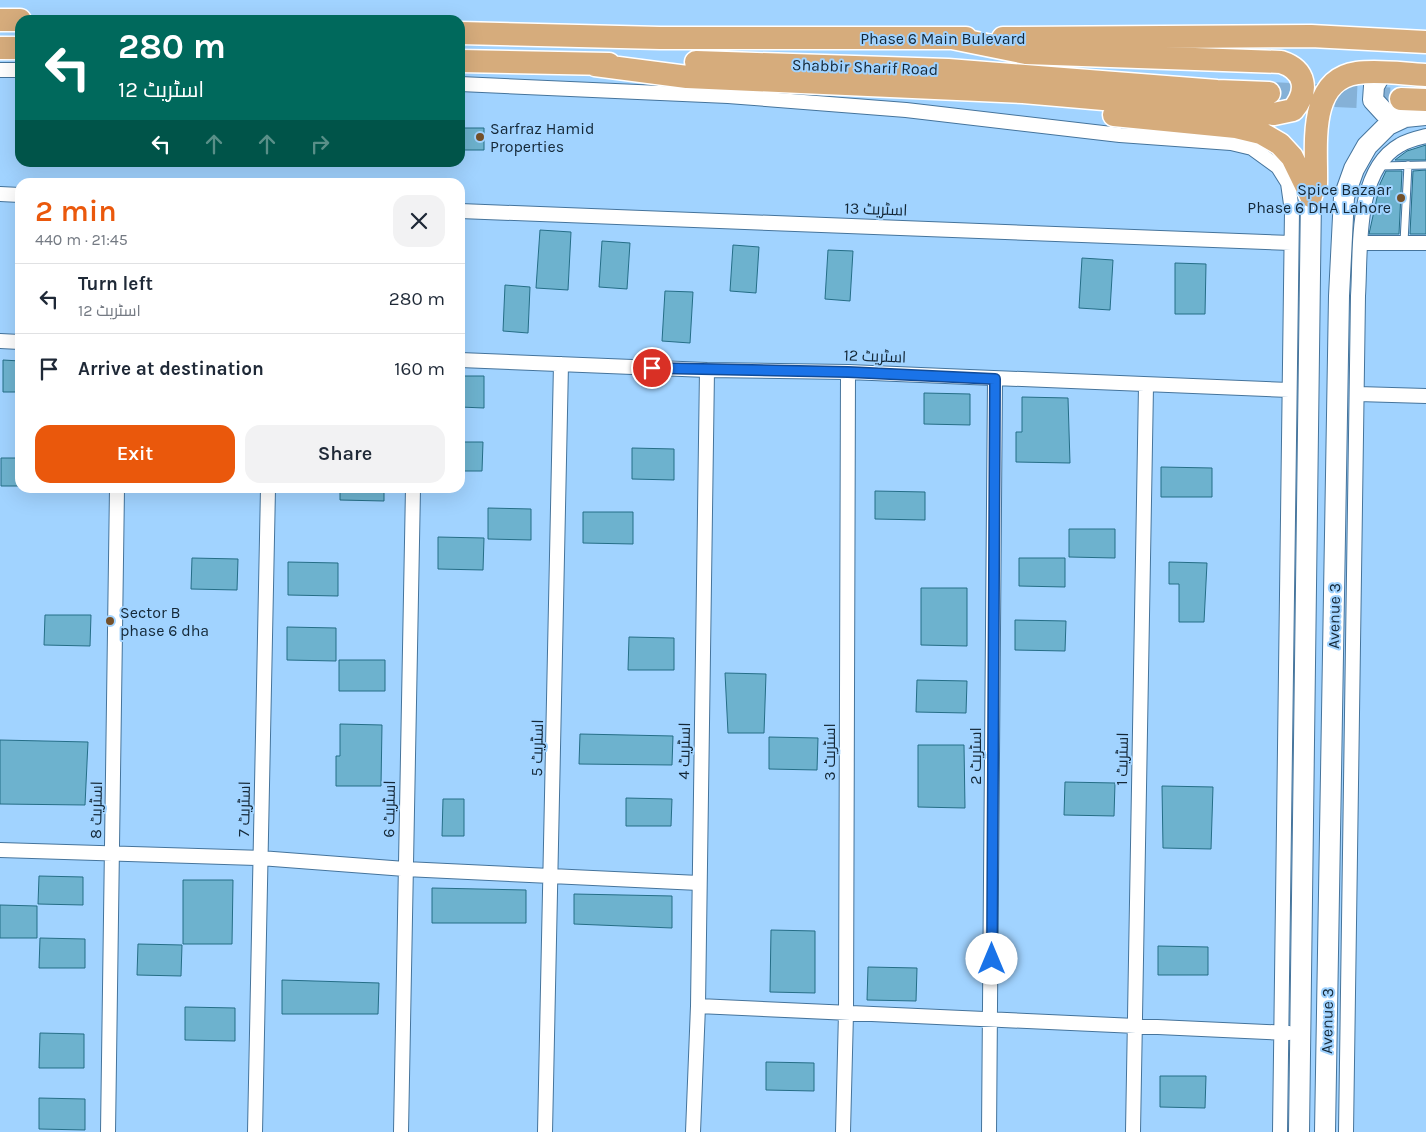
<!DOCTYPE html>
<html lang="en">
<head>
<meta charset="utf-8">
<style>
  :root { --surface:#fff; --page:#f2f2f3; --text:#1f2937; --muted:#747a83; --line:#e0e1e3; --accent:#ea580c }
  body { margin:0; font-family:Karla,Cairo,sans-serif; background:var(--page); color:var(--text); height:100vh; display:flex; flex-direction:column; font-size:19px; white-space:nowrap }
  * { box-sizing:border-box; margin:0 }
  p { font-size:16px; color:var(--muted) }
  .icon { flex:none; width:28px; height:28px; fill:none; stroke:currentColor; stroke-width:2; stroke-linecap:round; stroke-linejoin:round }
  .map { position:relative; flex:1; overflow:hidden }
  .drawer { position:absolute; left:15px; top:178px; width:450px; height:315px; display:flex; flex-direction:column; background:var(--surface); border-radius:15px; box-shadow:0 5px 20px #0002 }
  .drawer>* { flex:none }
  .hud { position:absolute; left:15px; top:15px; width:450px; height:152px; border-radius:15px; box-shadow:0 5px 20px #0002; background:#00695c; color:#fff; overflow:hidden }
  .pin { position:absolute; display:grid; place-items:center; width:42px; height:42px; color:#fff; margin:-21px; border:2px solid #fff; border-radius:50%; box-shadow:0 1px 5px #0007 }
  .me { position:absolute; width:55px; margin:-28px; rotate:0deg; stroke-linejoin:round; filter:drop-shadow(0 0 4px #0008) }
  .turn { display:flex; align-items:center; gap:18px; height:105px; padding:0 20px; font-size:22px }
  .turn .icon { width:65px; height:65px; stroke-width:2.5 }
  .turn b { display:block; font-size:35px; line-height:42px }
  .lanes { display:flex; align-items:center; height:48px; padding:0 20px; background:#0003; justify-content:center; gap:25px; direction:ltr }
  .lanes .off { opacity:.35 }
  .round { display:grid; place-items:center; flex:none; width:52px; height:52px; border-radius:15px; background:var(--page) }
  .head { display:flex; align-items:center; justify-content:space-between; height:85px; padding:0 20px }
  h1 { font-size:30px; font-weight:600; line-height:38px; color:var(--accent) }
  .cta { display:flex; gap:10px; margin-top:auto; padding:10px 20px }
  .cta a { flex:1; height:58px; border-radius:15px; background:var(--accent); color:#fff; font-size:20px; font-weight:600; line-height:58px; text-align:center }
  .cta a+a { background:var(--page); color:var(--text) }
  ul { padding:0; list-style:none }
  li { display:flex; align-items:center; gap:15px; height:70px; padding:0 20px; border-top:1px solid var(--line) }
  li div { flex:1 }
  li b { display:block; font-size:19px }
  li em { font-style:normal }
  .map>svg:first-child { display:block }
  .building { fill:#6db2ce; stroke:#256e87 }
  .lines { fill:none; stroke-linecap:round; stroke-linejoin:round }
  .primary-tunnel { stroke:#85b1d7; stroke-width:22; stroke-dasharray:22 11; stroke-linecap:butt }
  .lane-casing { stroke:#45749c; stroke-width:9 }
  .street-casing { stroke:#45749c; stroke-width:16 }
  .secondary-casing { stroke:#45749c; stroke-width:22 }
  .primary-casing { stroke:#fff; stroke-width:25 }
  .lane { stroke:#fff; stroke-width:7 }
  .street { stroke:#fff; stroke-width:14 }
  .secondary { stroke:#fff; stroke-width:20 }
  .primary { stroke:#d6ac7c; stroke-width:22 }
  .route-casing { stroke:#114b97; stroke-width:12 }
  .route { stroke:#1a73e8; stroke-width:9 }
  .poi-dot { fill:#74502a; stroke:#a1d3ff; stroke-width:2 }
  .labels { text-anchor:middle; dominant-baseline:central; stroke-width:4; stroke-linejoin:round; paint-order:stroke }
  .street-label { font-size:16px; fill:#142838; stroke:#a1d3ff }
  .poi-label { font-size:16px; fill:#142838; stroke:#a1d3ff; text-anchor:start }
</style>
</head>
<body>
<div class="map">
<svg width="1426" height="1132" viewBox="0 0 1426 1132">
  <rect width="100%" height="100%" fill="#a1d3ff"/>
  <path class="building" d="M460 128H484V150H460Z
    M1426 145V160H1395L1407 151Z
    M1426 170V234H1410L1413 171Z
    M1386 171H1402L1399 234H1369L1380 184Z
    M540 230 571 232 568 290 536 288Z
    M602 241 630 243 627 289 599 287Z
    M733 245 759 247 756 293 730 291Z
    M828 250 853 251 850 301 825 299Z
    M1082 258 1113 260 1110 310 1079 308Z
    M1175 263 1206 264 1205 314H1175Z
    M505 285 530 287 528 333 503 331Z
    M665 291 693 292 690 343 662 341Z
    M3 360 20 361V392H3Z
    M460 376H484V408L460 407Z
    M924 393 970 394V425L924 424Z
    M1022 397 1068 398 1070 463 1016 462V432H1022Z
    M460 442H483L482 471H460Z
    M632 448 674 449V480L632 479Z
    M1 458H20V486H1Z
    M1161 467 1212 468V497H1161Z
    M340 488H384V501L340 500Z
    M875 491 925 492V520L875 519Z
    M488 508 531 509V540L488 539Z
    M583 512H633V544L583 543Z
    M1069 529H1115V558L1069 557Z
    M438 537 484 538 483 570 438 569Z
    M192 558 238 559 237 590 191 589Z
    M1019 558H1065V587L1019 586Z
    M288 562 338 563V596L288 595Z
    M1169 562 1207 563 1204 622H1179V584H1169Z
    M921 588H967V646L921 645Z
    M45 615H91L90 646 44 645Z
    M1015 620 1066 621 1065 651 1015 650Z
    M287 627 336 628V661L287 660Z
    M629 637 674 638V670H628Z
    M339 660H385V691H339Z
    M725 673 766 674 764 733H728Z
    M917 680 967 681 966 713 916 712Z
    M340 724 382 725 381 786H336V756H340Z
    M580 734 673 736 672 765 579 764Z
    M769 737 818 738 817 770 769 769Z
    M0 740 88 742 85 805 0 804Z
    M918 745H964L965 808 918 807Z
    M1065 782 1115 783 1114 816 1064 815Z
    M1162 786 1213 787 1211 849 1163 848Z
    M626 798 672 799 671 826H626Z
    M443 799H464V836H442Z
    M39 876 83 877V905L38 904Z
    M183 880H233L232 944H183Z
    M432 888 526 890V923H432Z
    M574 894 672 896V928L574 924Z
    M0 905 37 906V938H0Z
    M771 930 815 931V993L770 992Z
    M40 938 85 939V968H39Z
    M138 944 182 945 181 976 137 975Z
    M1158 946 1208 947V975H1158Z
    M868 967 917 968 916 1001 867 1000Z
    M282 980 379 983 378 1014H282Z
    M185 1007 235 1008V1041L185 1040Z
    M40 1033 84 1034V1068H39Z
    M766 1062 814 1063V1091L766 1090Z
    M1160 1076H1206L1205 1108 1160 1107Z
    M39 1098 85 1099V1130L39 1129Z"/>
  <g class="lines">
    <path class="primary-tunnel" d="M1269 93 1401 99"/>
    <defs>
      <path id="lane" d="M1380 166 1426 165
        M1404 242 1408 165"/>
      <path id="street" d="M0 70H20
        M460 84 728 96 906 110 1120 135 1231 143 1252 148 1278 167 1288 183 1292 211 1280 1132
        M0 194 20 195
        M460 211 1291 243
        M1362 243H1426
        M0 341 20 342
        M460 360 707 370 848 372 1289 390
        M1358 394 1426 396
        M0 850 260 858 405 869 699 883
        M698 1006 1289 1033
        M108 1132 117 488
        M255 1132 268 488
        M401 1132 413 488
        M545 1132 561 364
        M693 1132 698 1006 707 370
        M843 1132 846 1013 848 372
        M989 1132 995 379
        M1133 1132 1146 386
        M1346 1132 1358 296C1361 250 1354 171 1400 145 1408 140 1418 138 1426 136"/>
      <path id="secondary" d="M1382 72 1374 86 1373 100 1384 112 1397 119
        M1299 1132 1311 196
        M1325 1132 1339 296 1344 197 1354 169 1367 146 1388 125 1405 117 1426 115"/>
      <path id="primary" d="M0 20H20
        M460 33 660 38H966
        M1003 38 1311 36 1426 42
        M0 48H20
        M460 61 609 64
        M696 62 948 70 1217 91 1269 93
        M595 65 687 77 1023 92 1274 114 1293 110C1309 91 1306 70 1281 62L1026 53 952 38
        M1401 99 1426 100
        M1114 115 1236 127 1261 133 1280 144 1292 157 1311 196
        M1311 195 1316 184C1317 147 1307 80 1357 73 1379 70 1403 74 1426 75"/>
    </defs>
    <use href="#lane" class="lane-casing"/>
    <use href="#street" class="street-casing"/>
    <use href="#secondary" class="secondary-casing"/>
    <use href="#primary" class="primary-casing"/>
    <use href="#lane" class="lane"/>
    <use href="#street" class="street"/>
    <use href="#secondary" class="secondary"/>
    <use href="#primary" class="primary"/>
  </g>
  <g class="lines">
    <defs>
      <path id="route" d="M652 368 848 372 995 379 992 959"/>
    </defs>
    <use href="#route" class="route-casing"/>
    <use href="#route" class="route"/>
  </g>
  <g class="poi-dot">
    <circle cx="480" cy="137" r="5"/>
    <circle cx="1401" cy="198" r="5"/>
    <circle cx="110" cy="621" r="5"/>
  </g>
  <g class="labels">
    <g class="street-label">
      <text x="943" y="38">Phase 6 Main Bulevard</text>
      <text transform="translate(865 67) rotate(2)">Shabbir Sharif Road</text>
      <text transform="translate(876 209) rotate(2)">اسٹریٹ 13</text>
      <text transform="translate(875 356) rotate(2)">اسٹریٹ 12</text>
      <text transform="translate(1334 616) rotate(-89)">Avenue 3</text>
      <text transform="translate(537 748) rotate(-89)">اسٹریٹ 5</text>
      <text transform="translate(684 751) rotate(-89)">اسٹریٹ 4</text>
      <text transform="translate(829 752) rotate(-90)">اسٹریٹ 3</text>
      <text transform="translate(975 756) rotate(-90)">اسٹریٹ 2</text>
      <text transform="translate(1122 759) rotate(-89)">اسٹریٹ 1</text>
      <text transform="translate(244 809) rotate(-89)">اسٹریٹ 7</text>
      <text transform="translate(389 809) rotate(-89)">اسٹریٹ 6</text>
      <text transform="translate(96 810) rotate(-89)">اسٹریٹ 8</text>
      <text transform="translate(1327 1021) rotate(-89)">Avenue 3</text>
    </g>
    <g class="poi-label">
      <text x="490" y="128">Sarfraz Hamid<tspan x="490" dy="18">Properties</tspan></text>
      <text x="1391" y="189" text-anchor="end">Spice Bazaar<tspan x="1391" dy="18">Phase 6 DHA Lahore</tspan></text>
      <text x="120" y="612">Sector B<tspan x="120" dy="18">phase 6 dha</tspan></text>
    </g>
  </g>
</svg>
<div class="pin" style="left:652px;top:368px;background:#d93025"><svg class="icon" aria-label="arrive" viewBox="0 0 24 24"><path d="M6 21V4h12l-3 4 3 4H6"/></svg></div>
<svg class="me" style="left:992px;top:959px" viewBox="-20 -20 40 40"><circle r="19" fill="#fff"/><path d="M0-13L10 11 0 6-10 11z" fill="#1a73e8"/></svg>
<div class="hud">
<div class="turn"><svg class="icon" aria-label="left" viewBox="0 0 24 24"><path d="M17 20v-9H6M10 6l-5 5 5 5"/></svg><div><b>280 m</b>اسٹریٹ 12</div></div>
<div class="lanes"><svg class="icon" aria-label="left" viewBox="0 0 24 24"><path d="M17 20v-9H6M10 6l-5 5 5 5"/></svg><svg class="icon off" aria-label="ahead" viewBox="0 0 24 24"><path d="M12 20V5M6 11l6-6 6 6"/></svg><svg class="icon off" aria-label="ahead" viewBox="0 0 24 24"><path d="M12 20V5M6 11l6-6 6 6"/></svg><svg class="icon off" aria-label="right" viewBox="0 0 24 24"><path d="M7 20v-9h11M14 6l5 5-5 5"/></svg></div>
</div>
<section class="drawer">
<div class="head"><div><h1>2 min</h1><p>440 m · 21:45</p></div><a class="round"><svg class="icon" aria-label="close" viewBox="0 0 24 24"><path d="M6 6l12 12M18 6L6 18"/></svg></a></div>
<ul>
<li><svg class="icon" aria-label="left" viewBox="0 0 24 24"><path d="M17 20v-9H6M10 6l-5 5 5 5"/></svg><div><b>Turn left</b><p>اسٹریٹ 12</p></div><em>280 m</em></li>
<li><svg class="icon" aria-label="arrive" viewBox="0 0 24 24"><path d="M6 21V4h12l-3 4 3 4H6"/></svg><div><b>Arrive at destination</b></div><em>160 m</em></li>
</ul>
<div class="cta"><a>Exit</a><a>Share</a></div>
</section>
</div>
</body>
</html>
